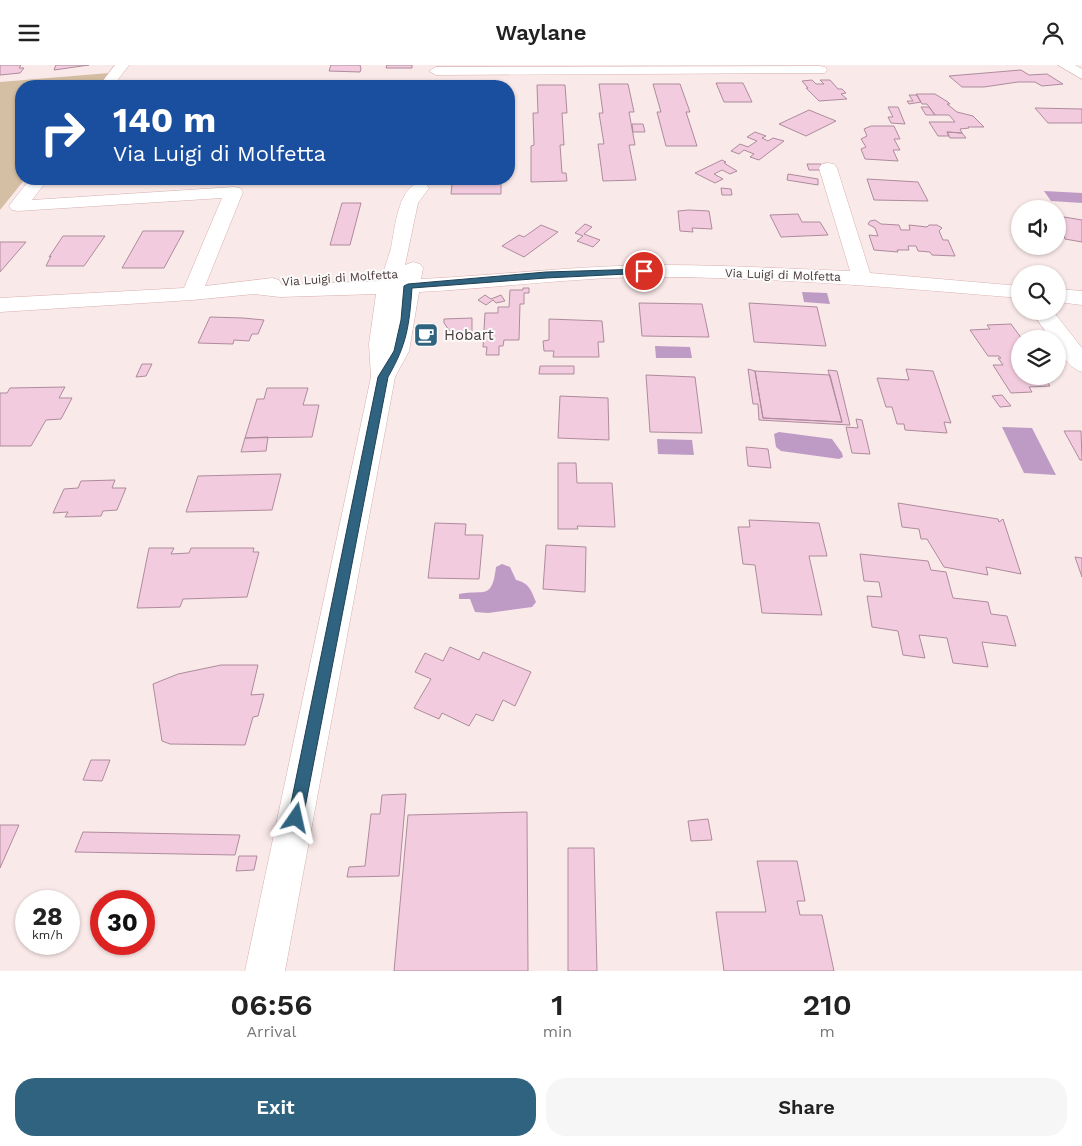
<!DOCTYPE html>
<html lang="en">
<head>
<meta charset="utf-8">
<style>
  :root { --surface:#fff; --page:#f6f6f6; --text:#222; --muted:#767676; --accent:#306380 }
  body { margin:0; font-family:"Work Sans",sans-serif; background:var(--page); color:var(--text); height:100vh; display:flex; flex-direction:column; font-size:19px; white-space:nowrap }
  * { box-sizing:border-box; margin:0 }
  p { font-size:16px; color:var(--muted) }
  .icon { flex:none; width:28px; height:28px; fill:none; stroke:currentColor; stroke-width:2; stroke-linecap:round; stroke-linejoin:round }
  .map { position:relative; height:906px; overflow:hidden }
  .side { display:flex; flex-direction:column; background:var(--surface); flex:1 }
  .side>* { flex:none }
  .guide { position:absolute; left:15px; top:15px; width:500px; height:105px; border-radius:20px; box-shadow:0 1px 4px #0004; background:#1a4fa0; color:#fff; overflow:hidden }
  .controls { position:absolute; left:1011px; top:135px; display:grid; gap:10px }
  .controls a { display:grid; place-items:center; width:55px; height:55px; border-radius:50%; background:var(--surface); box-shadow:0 1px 4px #0004; font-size:25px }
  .speed { position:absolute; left:15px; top:825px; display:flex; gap:10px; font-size:25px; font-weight:700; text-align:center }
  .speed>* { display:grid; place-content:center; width:65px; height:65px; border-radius:50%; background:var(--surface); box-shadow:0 1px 4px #0004; line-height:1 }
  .speed small { font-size:12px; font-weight:400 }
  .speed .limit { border:8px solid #d22; background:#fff; color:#111 }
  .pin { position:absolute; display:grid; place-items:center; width:42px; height:42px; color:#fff; margin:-21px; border:2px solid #fff; border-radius:50%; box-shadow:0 1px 5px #0007 }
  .me { position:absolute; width:55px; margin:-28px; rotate:11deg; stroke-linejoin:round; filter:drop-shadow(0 0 4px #0008) }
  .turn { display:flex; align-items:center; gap:18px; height:105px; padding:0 15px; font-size:22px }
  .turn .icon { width:65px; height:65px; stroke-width:2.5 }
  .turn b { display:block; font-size:35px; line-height:42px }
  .eta { display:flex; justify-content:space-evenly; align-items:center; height:85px; text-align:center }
  .eta b { font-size:30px; font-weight:600; line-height:35px }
  .cta { display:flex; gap:10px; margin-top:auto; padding:10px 15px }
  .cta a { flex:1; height:58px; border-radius:20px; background:var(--accent); color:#fff; font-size:20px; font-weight:600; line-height:58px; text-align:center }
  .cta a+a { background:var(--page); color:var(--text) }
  header { display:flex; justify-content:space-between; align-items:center; height:65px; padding:0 15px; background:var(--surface); font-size:22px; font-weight:600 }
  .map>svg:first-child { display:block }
  .green { fill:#d5bfa4 }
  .water { fill:#bd9bc5 }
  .building { fill:#f2ccde; stroke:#ae8b9c }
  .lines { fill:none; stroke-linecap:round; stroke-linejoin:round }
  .minor-casing { stroke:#d8afb0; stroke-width:1 }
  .minor { fill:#fff; fill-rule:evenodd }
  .route { fill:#306380; stroke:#1f4053 }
  .labels { text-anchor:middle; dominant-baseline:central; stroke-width:4; stroke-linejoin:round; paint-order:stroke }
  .far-street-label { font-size:12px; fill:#493838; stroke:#fbfbfb }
  .poi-label { font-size:15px; fill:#493838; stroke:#fbfbfb; text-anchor:start }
</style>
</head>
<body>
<header><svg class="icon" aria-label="menu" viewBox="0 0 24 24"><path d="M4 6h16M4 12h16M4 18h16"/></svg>Waylane<svg class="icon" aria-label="person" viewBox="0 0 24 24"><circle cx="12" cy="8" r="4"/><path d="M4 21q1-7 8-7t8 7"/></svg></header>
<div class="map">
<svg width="1082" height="906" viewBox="0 0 1082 906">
  <rect width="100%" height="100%" fill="#fae9e9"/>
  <path class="green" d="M109 8 98 21H21V114H25L0 145V17Z"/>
  <path class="water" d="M1044 126 1082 128V138L1051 136Z
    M802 227 827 228 830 239 804 237Z
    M655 281 690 282 692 293H656Z
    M1002 362 1032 363 1056 410 1024 408Z
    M779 367 832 374 842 388 843 392 839 394 781 386 776 382 774 369Z
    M657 374 692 375 694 390 658 389Z
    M502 499 510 502 516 515C529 518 531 525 536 537L532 542 488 548 475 547 470 534H459V529C484 524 492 536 496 502Z"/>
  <path class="building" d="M0 0H21L19 3H24L20 8 0 10Z
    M56 0H89L54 5Z
    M331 0H360L361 4 360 7 329 6Z
    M387 0H412V3H386Z
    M1021 5 1029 10 1047 9 1063 19 1042 21 1035 17H1018L984 22H962L949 11Z
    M812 15 816 19H824L820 15H830L838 24H842L846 28 841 29 847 34 819 36 806 23H808L802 16Z
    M383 16H408L407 21H381Z
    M716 18H743L752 37H724Z
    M599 19H628L634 47H629L635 80H629L636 115 603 116 598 79H604L599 48H603Z
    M653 19H680L690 47H686L697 81H666L657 47H661Z
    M537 20H565L567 48H562L564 80H560L562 108H566L567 116 531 117V81L534 80 533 48H538Z
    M916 29H935L948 37 950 39H947L957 47 973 51 984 62H968L969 63 960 64 962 68 947 67 949 71H938L929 57H955L949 50H935L927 39H922Z
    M909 30H917L921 37 909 39 907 36H913Z
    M888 42H898L905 59 891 58 888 52H893Z
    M921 42H929L935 50H926Z
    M1035 43 1082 44V58H1048Z
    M809 45 836 56 806 71 779 59Z
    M632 59H643L645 67H633Z
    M871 61H894L900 74H894L900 85H893L898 96 865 94 861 84 866 82 861 74 867 71 864 64Z
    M755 67 766 71 762 73 768 76 773 73 784 76 759 95 750 92 754 89 744 85 739 89 731 86 740 79 748 82 757 76 747 72Z
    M947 67 962 68 966 73H950Z
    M722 95 726 97 724 98 737 106 730 109 722 105 714 109 723 114 715 118 695 108Z
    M807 99H821L823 105H809Z
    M788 109 818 114V120L787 115Z
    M464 114H496V117H464Z
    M867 114 918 117 928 136 874 135Z
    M452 119H501V129H451Z
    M721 123 731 124 732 130H722Z
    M342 138H361L350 180H330Z
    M689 145 709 146 712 164 692 163 693 167 680 166 678 146Z
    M798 149 802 157H820L828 170 781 172 770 150Z
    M1058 151 1082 155V177L1065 174Z
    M875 155 881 159 899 160 901 165H910L909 160 927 162 929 160H937L942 163 939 166 943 175H948L955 191 932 190 930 187 918 186 916 181H908L909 185H897L898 187 874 185 869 170 878 171 875 163 868 159 870 156Z
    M585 159 592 162 584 169 600 175 593 182 577 176 583 171 575 168Z
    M541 160 558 167 524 192 502 181 519 170 524 172Z
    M143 166H184L164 203H122Z
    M63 171H105L84 201H46L51 191 49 192Z
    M0 177H26L0 207Z
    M523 223H529V228H524V239H520L519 275H504L503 281H499V290H486L487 282H483L485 248H498V242H509L510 225H523Z
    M485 230 491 234 501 230 505 236 496 238 493 235 486 240 478 235Z
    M639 238 702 239 709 272 642 271Z
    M749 238 817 242 826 281 754 277Z
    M210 252 243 253 264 255 258 269H252L249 276 234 275 233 279 198 278Z
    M472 253V269L456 268 449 265 444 258V254Z
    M549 254 602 256 604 277H598L599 292H553L554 286H544L543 276 549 275Z
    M1011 259 1022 274H1020V311H1043L1050 321 1029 322 1032 327 1011 328 993 300H1003L998 293H1001L999 291H988L970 265 990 264 987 260Z
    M142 299H152L146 311 136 312Z
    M540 301H574V309H539Z
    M748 304 755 306 763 353 842 357 828 305 837 306 850 360 759 355 758 339H753Z
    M906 304 933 306 951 358 944 357 947 368 905 365 904 359H897L892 342H886L877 313 909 315Z
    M755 306 830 310 842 357 763 353Z
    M646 310 695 312 702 368 650 367Z
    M65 322 59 333H72L61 354 46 355 31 381H0V328H7L10 323Z
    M267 323H308L303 340H319L312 372 245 373 257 334H264Z
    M1002 330 1011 341 1000 342 992 331Z
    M560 331 608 333 609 375 558 373Z
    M856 354 862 355 870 389 852 388 846 362 858 363Z
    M1064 366H1081L1082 395H1080Z
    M268 372 266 386 241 387 245 373Z
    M746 382 768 384 771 403 748 401Z
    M558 398H576L577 418H612L615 462 577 461 578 464H558Z
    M281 409 272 445 186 447 198 411Z
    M115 415 112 423H126L117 445 103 446 101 451 65 452 68 447 53 448 64 424 78 423 81 416Z
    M898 438 998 454 999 457 1003 454 1021 509 986 502 988 510 944 502 927 474H921L919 464 902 462Z
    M749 455 819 458 827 491H809L822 550 762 548 755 500 743 499 738 462H750Z
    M435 458 466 459 465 470H483L479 514 428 513Z
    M546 480 586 482 585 527 543 524Z
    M149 483H174L171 489 189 488 191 483H254L253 487H259L247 532 183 534 180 542 137 543Z
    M860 489 928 496 931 505 946 507 953 533 988 537 991 549 1007 551 1016 581 982 577 988 602 953 598 947 573 919 570 925 593 903 590 898 566 872 562 867 531 882 532 879 517 864 516Z
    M1075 492 1082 493V512Z
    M450 582 479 595 483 587 531 607 515 641 503 635 493 656 476 649 469 661 442 648 439 654 414 643 431 614 415 607 425 588 443 596Z
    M221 600H258L251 630 264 629 258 651 253 652 245 680 170 679 162 676 153 619 178 609Z
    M91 695H110L102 716 83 715Z
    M406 729 399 811 347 812 349 802 365 801 371 749H380L382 730Z
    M527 747 528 906H394L408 750Z
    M708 754 712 775 691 776 688 756Z
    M0 760H19L0 803Z
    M83 767 240 770 235 790 75 787Z
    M568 783H594L597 906H568Z
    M239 791H257L254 805 236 806Z
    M757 796H797L805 836H797L800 850H822L834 906H724L716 847H766Z"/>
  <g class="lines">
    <defs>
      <path id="minor" d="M115 0H129L113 21H99Z
        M1058 0H1075L1082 4V14Z
        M820 1 825 2 827 5 825 8 436 10 429 6 436 2Z
        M828 98 834 99 837 103 870 208 1020 221V233C902 223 783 213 665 212 582 211 501 223 419 227L409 286 395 312 285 906H245L371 312 369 279 376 229 280 232 254 229 192 235 0 247V233L184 223 222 133 18 146 12 145 9 141 12 137 30 114H48L32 135 234 122 240 123 243 127 205 221 272 213 279 215 282 220 380 216C384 205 388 194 391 183 395 164 399 112 426 119L429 123 418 138 405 200 413 197 420 199 423 203 421 214C502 210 583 200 664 200 726 200 788 204 850 206L819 103 822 99Z
        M1058 224 1082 226V240L1058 237Z
        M1031 246H1053L1082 283V307C1069 303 1058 287 1058 274H1051Z"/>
    </defs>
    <use href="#minor" class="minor-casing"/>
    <use href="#minor" class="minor"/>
  </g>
  <path class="route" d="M644 204 647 205V208L546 213 412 223C409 262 407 279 388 312L303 753 301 758 296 760 290 758 288 753 378 312 394 286 401 255 404 221 408 219 546 207Z"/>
  <defs>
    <symbol id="cafe-square" viewBox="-11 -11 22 22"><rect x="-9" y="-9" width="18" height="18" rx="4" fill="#306380" stroke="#fbfbfb"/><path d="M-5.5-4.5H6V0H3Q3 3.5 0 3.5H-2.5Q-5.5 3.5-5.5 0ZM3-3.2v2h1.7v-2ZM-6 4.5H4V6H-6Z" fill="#fff"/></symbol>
  </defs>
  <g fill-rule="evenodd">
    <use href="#cafe-square" x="412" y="256" width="28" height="28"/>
  </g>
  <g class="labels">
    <g class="far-street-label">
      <text transform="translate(783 210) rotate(2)">Via Luigi di Molfetta</text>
      <text transform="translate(340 213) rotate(-4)">Via Luigi di Molfetta</text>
    </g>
    <g class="poi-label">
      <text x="444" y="270">Hobart</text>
    </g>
  </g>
</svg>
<div class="controls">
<a><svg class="icon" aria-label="sound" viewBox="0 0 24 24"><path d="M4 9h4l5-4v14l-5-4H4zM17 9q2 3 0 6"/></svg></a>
<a><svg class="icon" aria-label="search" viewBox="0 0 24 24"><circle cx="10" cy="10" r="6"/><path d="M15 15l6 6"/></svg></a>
<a><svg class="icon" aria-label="layers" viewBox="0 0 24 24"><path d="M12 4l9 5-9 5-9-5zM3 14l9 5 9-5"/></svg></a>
</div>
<div class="speed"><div>28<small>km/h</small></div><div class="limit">30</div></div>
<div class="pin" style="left:644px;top:206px;background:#d93025"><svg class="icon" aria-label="arrive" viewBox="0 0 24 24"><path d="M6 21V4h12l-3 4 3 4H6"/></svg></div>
<svg class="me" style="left:296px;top:753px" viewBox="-20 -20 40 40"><path d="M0-17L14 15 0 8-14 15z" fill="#306380" stroke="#fff" stroke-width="4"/></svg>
<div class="guide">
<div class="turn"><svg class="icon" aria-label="right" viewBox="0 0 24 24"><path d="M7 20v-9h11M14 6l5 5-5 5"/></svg><div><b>140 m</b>Via Luigi di Molfetta</div></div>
</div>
</div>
<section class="side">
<div class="eta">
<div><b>06:56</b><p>Arrival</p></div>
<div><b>1</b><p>min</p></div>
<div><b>210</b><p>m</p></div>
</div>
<div class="cta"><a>Exit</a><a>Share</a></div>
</section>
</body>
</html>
